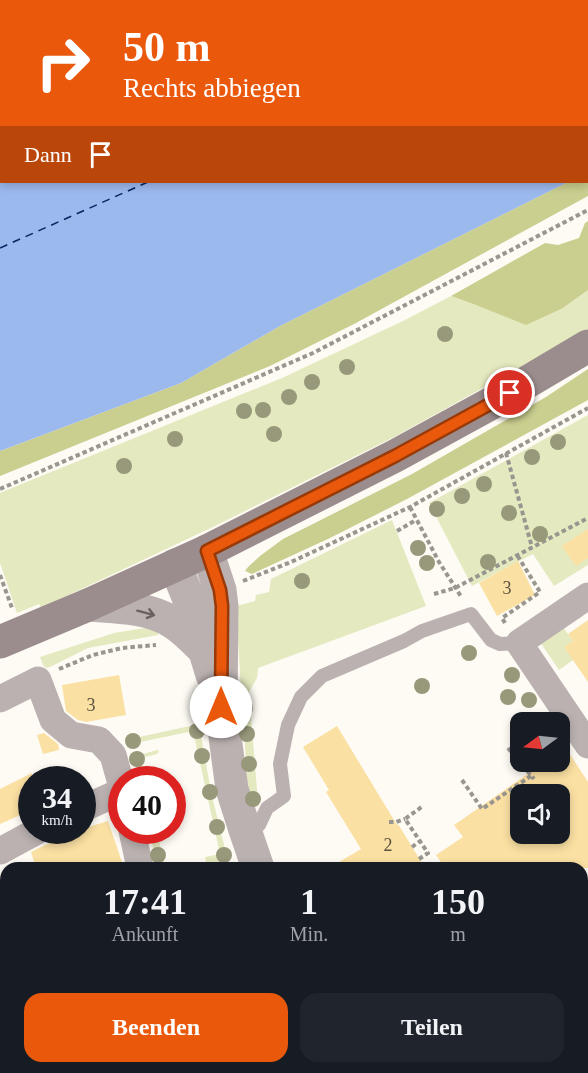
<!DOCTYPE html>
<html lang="de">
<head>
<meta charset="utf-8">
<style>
  :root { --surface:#171b24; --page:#20242c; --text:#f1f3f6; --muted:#9ea1a6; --accent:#ea580c }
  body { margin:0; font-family:"Times New Roman",serif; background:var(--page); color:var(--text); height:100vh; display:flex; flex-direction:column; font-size:22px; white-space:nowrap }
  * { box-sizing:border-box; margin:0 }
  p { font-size:20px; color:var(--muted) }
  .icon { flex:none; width:33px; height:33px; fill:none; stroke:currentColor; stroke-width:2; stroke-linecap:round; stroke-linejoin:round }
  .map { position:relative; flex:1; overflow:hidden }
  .drawer { position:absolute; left:0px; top:862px; width:588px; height:212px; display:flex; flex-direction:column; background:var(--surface); border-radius:18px 18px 0 0; box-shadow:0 3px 9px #0003 }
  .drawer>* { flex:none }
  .top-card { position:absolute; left:0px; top:0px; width:588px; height:183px; box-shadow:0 3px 9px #0003; background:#ea580c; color:#fff; overflow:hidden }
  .needle { width:39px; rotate:255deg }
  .tools { position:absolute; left:510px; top:712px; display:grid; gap:12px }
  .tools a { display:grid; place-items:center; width:60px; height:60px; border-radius:12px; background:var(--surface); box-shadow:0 3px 9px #0003; font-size:30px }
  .speed { position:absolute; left:18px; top:766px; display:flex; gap:12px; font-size:30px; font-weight:700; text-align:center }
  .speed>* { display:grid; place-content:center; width:78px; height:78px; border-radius:50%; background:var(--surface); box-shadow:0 3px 9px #0003; line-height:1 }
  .speed small { font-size:15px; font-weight:400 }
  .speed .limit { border:9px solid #d22; background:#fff; color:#111 }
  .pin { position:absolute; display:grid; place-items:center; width:51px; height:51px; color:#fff; margin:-26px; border:3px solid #fff; border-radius:50%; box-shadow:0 2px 6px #0007 }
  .me { position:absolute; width:66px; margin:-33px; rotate:0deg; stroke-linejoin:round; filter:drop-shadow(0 0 4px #0008) }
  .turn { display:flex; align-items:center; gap:21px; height:126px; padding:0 24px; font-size:27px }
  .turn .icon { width:78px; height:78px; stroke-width:2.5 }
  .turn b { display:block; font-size:42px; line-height:51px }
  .then { display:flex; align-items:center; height:57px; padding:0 24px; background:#0003; gap:12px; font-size:22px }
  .eta { display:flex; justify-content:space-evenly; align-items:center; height:102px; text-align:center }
  .eta b { font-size:36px; font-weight:600; line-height:42px }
  .primary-button { display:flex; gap:12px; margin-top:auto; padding:12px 24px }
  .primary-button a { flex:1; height:69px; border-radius:18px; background:var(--accent); color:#fff; font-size:24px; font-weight:600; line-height:69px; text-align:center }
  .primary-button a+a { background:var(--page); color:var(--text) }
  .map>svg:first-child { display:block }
  .green { fill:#e5e9bf }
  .forest { fill:#cace8f }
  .water { fill:#9cb9ee }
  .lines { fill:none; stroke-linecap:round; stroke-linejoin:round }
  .ferry { stroke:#072561; stroke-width:1.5; stroke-dasharray:8 6; stroke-linecap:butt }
  .building { fill:#fbe0a3; fill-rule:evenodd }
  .path { stroke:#999690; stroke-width:4; stroke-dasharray:4.5 3; stroke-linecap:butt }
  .service { stroke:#bbb1b1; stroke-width:14 }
  .minor { stroke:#bbb1b1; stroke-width:27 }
  .tertiary { stroke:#bbb1b1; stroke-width:33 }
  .secondary { stroke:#9b8d8d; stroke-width:33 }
  .tree { fill:#98987b }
  .oneway { stroke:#68625f }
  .route-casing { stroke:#983908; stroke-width:15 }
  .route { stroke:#ea580c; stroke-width:10 }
  .labels { text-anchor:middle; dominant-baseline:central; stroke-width:4.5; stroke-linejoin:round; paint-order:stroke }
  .number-label { font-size:18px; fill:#5a523e }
</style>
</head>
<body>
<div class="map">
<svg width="588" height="1073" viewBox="0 0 588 1073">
  <rect width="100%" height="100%" fill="#fefbf4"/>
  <path class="green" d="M588 290V330L396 436 215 526 41 608 39 604 17 613 0 563V493L2 492 282 378 405 320 451 296 476 305 563 308Z
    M588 415V565L554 586 533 554 472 586 429 503Z
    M392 520 426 606 258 668 257 678 249 692 258 802 249 805 241 689 236 606 255 601 256 595 269 592 271 579Z
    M563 627 573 641V660L559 670 540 642Z
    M145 628 158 631V635L88 648 50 667 46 668 43 665 40 657 114 633Z
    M199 724 211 792 228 861 207 867 205 857 220 854 193 731 131 744 130 739Z
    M157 750 159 751 157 754 141 758 146 780H138L134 760 140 755Z
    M149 831H157L165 868H158Z"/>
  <path class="forest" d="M588 171V196L356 323 270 366 0 476V451L181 383 280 326 568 182H586L587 172Z
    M588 221V290L563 308 526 325 476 305 451 296 545 243 558 245 579 238 585 223Z
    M588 369V400L407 499 330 538 252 574 245 571 248 567 260 556 283 539 412 474 546 397Z"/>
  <path class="water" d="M0 0H588V171L587 172 586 2H2V182H568L280 326 181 383 0 451Z"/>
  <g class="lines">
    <path class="ferry" d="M549 2 552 0
      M0 248 148 182"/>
  </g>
  <path class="building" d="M588 529V558L576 566 562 546Z
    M518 561 535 595 497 616 479 583Z
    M588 620V682L564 647 573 641 568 634Z
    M119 675 126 715 86 722 78 720 66 711 62 685Z
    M337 726 397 825 398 824 425 868H329L361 849 326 792 329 790 303 747Z
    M44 733 58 744 59 750 43 754 37 735Z
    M560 739 588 782V868H445L436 855 463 837 454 825 545 762H560ZM520 795H560V834H520Z
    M32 773V810L0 824V789Z
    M108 821 124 868H36L31 852 45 845 71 836 70 833 82 831V829Z"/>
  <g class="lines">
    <path class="path" d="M506 453 532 547
      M0 489 313 353 588 210
      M410 507 439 562 462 598
      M397 531 416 520
      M0 575 12 608
      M243 581 291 562 410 507 588 408
      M434 594 455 588 588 518
      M505 623 502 618 540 592 517 555
      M59 669 93 655 122 648 156 645
      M508 748 534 779
      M462 780 482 809 531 776
      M517 809 520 806
      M389 822H396L405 819
      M412 847 420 841
      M419 859 428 853 405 819 423 806"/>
    <path class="service" d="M245 830 259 825 267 808 284 796 280 764 288 725 301 697 322 676 404 641 422 631 471 614 491 640 500 644 519 643"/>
    <path class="minor" d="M588 596 519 643 588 745
      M0 699 38 680 53 720 71 735 99 740 113 755 122 787
      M82 809 122 791
      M132 831 140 868
      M0 851 37 831
      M582 966 588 962
      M183 1068 184 1073
      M101 1073 112 1068
      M405 1073 415 1068"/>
    <path class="tertiary" d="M207 551 220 590 222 606 221 707 232 789 245 830 258 868
      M175 565 190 602 212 675
      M88 605C116 607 148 607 172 622 185 630 195 641 205 651
      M361 1068V1073"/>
    <path class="secondary" d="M0 642 88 605 207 551 395 456 490 404 588 346"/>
  </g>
  <g class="tree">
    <circle cx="445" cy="334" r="8"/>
    <circle cx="347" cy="367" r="8"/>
    <circle cx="312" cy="382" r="8"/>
    <circle cx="289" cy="397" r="8"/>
    <circle cx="263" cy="410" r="8"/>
    <circle cx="244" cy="411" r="8"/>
    <circle cx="274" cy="434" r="8"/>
    <circle cx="175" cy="439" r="8"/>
    <circle cx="558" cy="442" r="8"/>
    <circle cx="532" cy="457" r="8"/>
    <circle cx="124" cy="466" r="8"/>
    <circle cx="484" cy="484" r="8"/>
    <circle cx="462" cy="496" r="8"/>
    <circle cx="437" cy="509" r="8"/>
    <circle cx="509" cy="513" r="8"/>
    <circle cx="540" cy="534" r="8"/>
    <circle cx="418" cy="548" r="8"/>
    <circle cx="488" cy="562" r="8"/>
    <circle cx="427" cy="563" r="8"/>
    <circle cx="302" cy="581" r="8"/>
    <circle cx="469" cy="653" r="8"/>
    <circle cx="512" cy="675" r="8"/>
    <circle cx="422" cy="686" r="8"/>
    <circle cx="508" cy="697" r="8"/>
    <circle cx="529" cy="700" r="8"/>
    <circle cx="245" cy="708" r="8"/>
    <circle cx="197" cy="731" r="8"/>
    <circle cx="247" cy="734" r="8"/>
    <circle cx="133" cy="741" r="8"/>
    <circle cx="202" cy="756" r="8"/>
    <circle cx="137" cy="759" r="8"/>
    <circle cx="249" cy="764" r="8"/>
    <circle cx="210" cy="792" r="8"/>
    <circle cx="253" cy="799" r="8"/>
    <circle cx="217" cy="827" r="8"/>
    <circle cx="158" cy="855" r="8"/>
    <circle cx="224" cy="855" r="8"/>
  </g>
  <defs><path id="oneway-shaft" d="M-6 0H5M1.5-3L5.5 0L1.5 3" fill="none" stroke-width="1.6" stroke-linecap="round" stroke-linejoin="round" transform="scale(1.5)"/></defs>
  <use class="oneway" href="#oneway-shaft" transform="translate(146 613) rotate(15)"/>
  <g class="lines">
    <defs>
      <path id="route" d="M221 707 222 606 220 590 207 551 395 456 510 393"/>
    </defs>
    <use href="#route" class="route-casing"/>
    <use href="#route" class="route"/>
  </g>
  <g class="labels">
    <g class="number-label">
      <text x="507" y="588">3</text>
      <text x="91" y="705">3</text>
      <text x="388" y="845">2</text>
    </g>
  </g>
</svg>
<div class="tools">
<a><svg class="needle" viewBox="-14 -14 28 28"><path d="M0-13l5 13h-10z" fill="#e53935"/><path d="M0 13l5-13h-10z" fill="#9ea1a6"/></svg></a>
<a><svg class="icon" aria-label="sound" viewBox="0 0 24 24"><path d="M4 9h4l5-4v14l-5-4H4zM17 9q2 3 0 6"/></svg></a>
</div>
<div class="speed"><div>34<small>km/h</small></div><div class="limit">40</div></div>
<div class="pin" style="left:510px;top:393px;background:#d93025"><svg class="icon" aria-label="arrive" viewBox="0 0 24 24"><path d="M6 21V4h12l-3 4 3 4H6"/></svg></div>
<svg class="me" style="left:221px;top:707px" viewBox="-20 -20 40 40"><circle r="19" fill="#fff"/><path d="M0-13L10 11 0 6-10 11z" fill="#ea580c"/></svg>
<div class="top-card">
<div class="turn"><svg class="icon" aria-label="right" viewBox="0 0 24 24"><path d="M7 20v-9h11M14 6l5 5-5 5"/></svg><div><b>50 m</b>Rechts abbiegen</div></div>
<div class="then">Dann<svg class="icon" aria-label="arrive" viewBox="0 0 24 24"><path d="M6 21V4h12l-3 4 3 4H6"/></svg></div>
</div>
<section class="drawer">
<div class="eta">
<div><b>17:41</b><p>Ankunft</p></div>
<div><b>1</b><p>Min.</p></div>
<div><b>150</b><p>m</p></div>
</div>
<div class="primary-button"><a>Beenden</a><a>Teilen</a></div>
</section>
</div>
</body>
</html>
